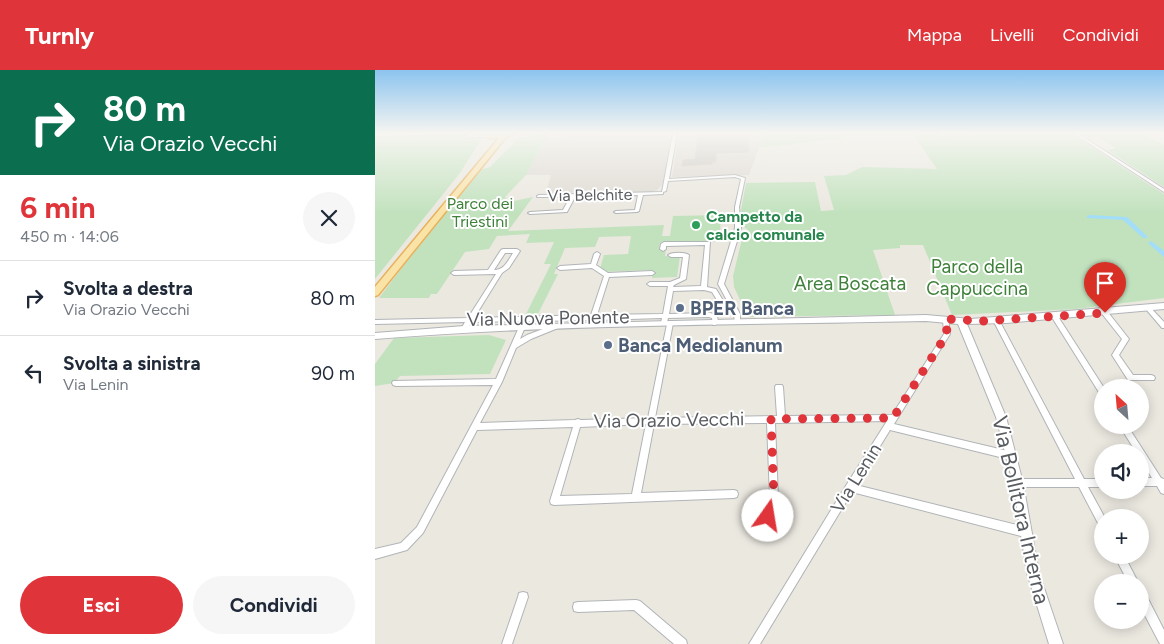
<!DOCTYPE html>
<html lang="it">
<head>
<meta charset="utf-8">
<style>
  :root { --surface:#fff; --page:#f6f6f7; --text:#1f2937; --muted:#747a83; --line:#e0e1e3; --accent:#de343a }
  body { margin:0; font-family:Figtree,sans-serif; background:var(--page); color:var(--text); height:100vh; display:flex; flex-direction:column; font-size:19px; white-space:nowrap }
  * { box-sizing:border-box; margin:0 }
  p { font-size:16px; color:var(--muted) }
  .icon { flex:none; width:28px; height:28px; fill:none; stroke:currentColor; stroke-width:2; stroke-linecap:round; stroke-linejoin:round }
  .map { position:relative; flex:1; overflow:hidden }
  .drawer { display:flex; flex-direction:column; background:var(--surface); width:375px }
  .drawer>* { flex:none }
  .banner { background:#0b6e4f; color:#fff; overflow:hidden }
  .needle { width:32px; rotate:334deg }
  .fabs { position:absolute; left:719px; top:309px; display:grid; gap:10px }
  .fabs a { display:grid; place-items:center; width:55px; height:55px; border-radius:50%; background:var(--surface); box-shadow:0 2px 12px #0003; font-size:25px }
  .pin { position:absolute; display:grid; place-items:center; width:42px; height:42px; color:#fff; margin:-51px -21px; border-radius:50% 50% 50% 0; rotate:-45deg; box-shadow:0 0 5px #0007 }
  .pin .icon { rotate:45deg }
  .me { position:absolute; width:55px; margin:-28px; rotate:13deg; stroke-linejoin:round; filter:drop-shadow(0 0 4px #0008) }
  .turn { display:flex; align-items:center; gap:18px; height:105px; padding:0 20px; font-size:22px }
  .turn .icon { width:65px; height:65px; stroke-width:2.5 }
  .turn b { display:block; font-size:35px; line-height:42px }
  .round { display:grid; place-items:center; flex:none; width:52px; height:52px; border-radius:26px; background:var(--page) }
  .overview { display:flex; align-items:center; justify-content:space-between; height:85px; padding:0 20px }
  h1 { font-size:30px; font-weight:700; line-height:38px; color:var(--accent) }
  .cta { display:flex; gap:10px; margin-top:auto; padding:10px 20px }
  .cta a { flex:1; height:58px; border-radius:30px; background:var(--accent); color:#fff; font-size:20px; font-weight:700; line-height:58px; text-align:center }
  .cta a+a { background:var(--page); color:var(--text) }
  ul { padding:0; list-style:none }
  li { display:flex; align-items:center; gap:15px; height:75px; padding:0 20px; border-top:1px solid var(--line) }
  li div { flex:1 }
  li b { display:block; font-size:19px }
  li em { font-style:normal }
  header { display:flex; align-items:center; gap:30px; box-sizing:border-box; height:70px; padding:0 25px; background:var(--accent); color:#fff }
  header strong { font-size:24px }
  nav { display:flex; gap:28px; margin-inline-start:auto; font-size:18px }
  main { display:flex; flex:1; min-height:0 }
  .map>svg:first-child { display:block }
  .education { fill:#ded9d2 }
  .green { fill:#c2e2be }
  .lines { fill:none; stroke-linecap:round; stroke-linejoin:round }
  .canal { fill:#a2ddf9; fill-rule:evenodd }
  .building { fill:#c8c5c0; stroke:#cfc8bf }
  .minor-casing { stroke:#b1b4b7; stroke-width:2 }
  .tertiary-casing { stroke:#b1b4b7; stroke-width:2 }
  .primary-casing { stroke:#e8b15d; stroke-width:3 }
  .minor { fill:#fff; fill-rule:evenodd }
  .tertiary { fill:#fff; fill-rule:evenodd }
  .primary { fill:#fae3a7; fill-rule:evenodd }
  .route { stroke:#de343a; stroke-width:9; stroke-dasharray:0 16.2 }
  .leisure-dot { fill:#2e9e5b; stroke:#fff; stroke-width:2 }
  .service-dot { fill:#5c6f8a; stroke:#fff; stroke-width:2 }
  .labels { text-anchor:middle; dominant-baseline:central; stroke-width:4; stroke-linejoin:round; paint-order:stroke }
  .far-street-label { font-size:16px; fill:#595d61; stroke:#fff }
  .far-park-label { font-size:16px; fill:#3e8039; stroke:#fff }
  .far-leisure-label { font-size:16px; font-weight:bold; fill:#27864d; stroke:#fff; text-anchor:start }
  .park-label { font-size:19px; fill:#3e8039; stroke:#fff }
  .service-label { font-size:19px; font-weight:bold; fill:#4e5e75; stroke:#fff; text-anchor:start }
  .street-label { font-size:19px; fill:#595d61; stroke:#fff }
  .near-street-label { font-size:22px; fill:#595d61; stroke:#fff }
</style>
</head>
<body>
<header>
<strong>Turnly</strong>
<nav><a>Mappa</a><a>Livelli</a><a>Condividi</a></nav>
</header>
<main>
<section class="drawer">
<div class="banner">
<div class="turn"><svg class="icon" aria-label="right" viewBox="0 0 24 24"><path d="M7 20v-9h11M14 6l5 5-5 5"/></svg><div><b>80 m</b>Via Orazio Vecchi</div></div>
</div>
<div class="overview"><div><h1>6 min</h1><p>450 m · 14:06</p></div><a class="round"><svg class="icon" aria-label="close" viewBox="0 0 24 24"><path d="M6 6l12 12M18 6L6 18"/></svg></a></div>
<ul>
<li><svg class="icon" aria-label="right" viewBox="0 0 24 24"><path d="M7 20v-9h11M14 6l5 5-5 5"/></svg><div><b>Svolta a destra</b><p>Via Orazio Vecchi</p></div><em>80 m</em></li>
<li><svg class="icon" aria-label="left" viewBox="0 0 24 24"><path d="M17 20v-9H6M10 6l-5 5 5 5"/></svg><div><b>Svolta a sinistra</b><p>Via Lenin</p></div><em>90 m</em></li>
</ul>
<div class="cta"><a>Esci</a><a>Condividi</a></div>
</section>
<div class="map">
<svg width="789" height="574" viewBox="0 0 789 574">
  <rect width="100%" height="100%" fill="#ebe8e0"/>
  <path class="education" d="M296 63 289 112 282 120 276 122 171 123 176 105H151L172 67Z
    M304 63H386L387 69 374 105 297 107Z"/>
  <path class="green" d="M92 63V67L107 68 85 103 0 209V65Z
    M174 63 151 105 130 127 134 132 158 127 133 161 289 155 287 166H295L298 146 346 145 345 165H358L356 171 285 173 284 179H291L290 186H305L302 207 277 208 278 200 224 202 229 185 253 184 256 166 224 167 220 177 190 178 179 204H183L162 246H150L176 194H169L179 172 151 173 155 164 122 166 114 179 90 182 62 224H56L54 228H4L80 127 104 100 115 97 144 68Z
    M388 63H463L467 69C439 70 413 76 385 77Z
    M537 63H562L566 67 645 63H695L789 124V228L701 239 577 245 548 175H525V178L498 180 520 245 373 247 359 217 358 206 369 161H374L368 156 366 140 371 113 440 112 446 141 459 140 449 106 471 105 487 97 562 99Z
    M741 63H767L789 75V117L732 80 741 78 723 67 713 68 709 65Z
    M114 265 131 270 115 304 25 306 19 313 0 316V294L19 268Z"/>
  <g class="lines">
    <path class="canal" d="M714 145 752 147 773 167 772 168H768L748 150 712 148V146Z
      M776 171 789 181V187L774 174 773 173Z"/>
  </g>
  <path class="building" d="M340 63 373 64 374 82 341 83V92H337V94L307 96 308 90 320 89 323 66Z"/>
  <g class="lines">
    <defs>
      <path id="minor" d="M61 63H96L97 65H113L115 66 113 67H95L92 64 0 66V64Z
        M298 63H302L294 109 360 105 370 108 364 137 366 158 349 214 365 244V252L362 254H360L359 244 357 240H348L337 222 329 220 298 221 294 244 335 243 342 245 343 253 340 255H338L337 248 334 247 293 248 292 252 295 251 298 253 280 348 402 346 400 317 401 315H407L408 317 410 346 517 345 569 264 568 249 571 247H573L575 264 519 354 637 382 640 383 641 386 640 389 637 390 515 360 481 415 650 457 653 459 655 462 653 465 650 467 477 422 385 574H374L472 414 512 351 400 353 403 428 396 449 393 451 390 449 388 446 395 428 392 353 279 354 266 423 359 420 362 421 363 424 362 427 359 428 179 435 176 434 175 431 198 357 102 360 48 463 32 480 0 489V479L26 473 42 457 118 315 21 316 18 315 17 313 18 311 121 309 145 255H149L150 257 145 269 152 265 181 254H183L184 256 183 258 156 269 141 278 127 312 105 353 200 350 203 349 206 350 273 348 292 254 289 255H287L286 253 287 248 221 250 218 257H216L213 255 215 250 97 252 91 261H89L86 259 90 252 0 254V250L93 248 121 204 79 205 76 203 79 201 113 200 126 180 128 179H142L145 181 134 198 127 203 99 248 216 245 229 206 217 198 185 200 182 198 185 196 216 194 219 184 222 182 225 184 221 195 233 203 277 201 280 203 277 205 234 207 222 245 288 244 293 216H275L272 214 275 212H295L305 208 308 187H296L293 185C298 182 309 182 314 185L311 209 299 215 298 217 326 216 330 175 291 176V179L288 181 285 179 286 174 289 172H335L332 217 341 219 352 237 355 236 343 214 360 158V137L366 109 360 107 293 111 291 121 288 122V124L268 125 264 141 262 142 241 143 239 142 241 141 260 140 263 125 200 127 192 142 155 144 153 143 155 142 188 140 195 127H162V126L164 125 287 122ZM130 183H138C133 191 129 200 119 200ZM271 354 257 424 185 426 205 357Z
        M698 63H702L789 119V122Z
        M772 235 774 236 789 252V258H787L770 238 769 237 770 236Z
        M728 241H732L754 269 744 285 758 305H776L779 306 780 308 779 310H753L737 285 747 269 728 245 727 243Z
        M678 245H682L729 318H728V325L725 324 678 249 677 247Z
        M619 248H621L624 250 709 409H728V417H713L730 448H728V458L725 457 704 417H643L640 416 639 413 640 410 643 409H700L618 250Z
        M744 355H752L786 408 789 409V424L786 423 782 416H765V408H777L765 389V382H761Z
        M739 485H749L763 512H753Z
        M765 520 769 521 789 560V574H785L765 536Z
        M148 522 152 523 153 527 137 574H127L143 527 144 523Z
        M261 530 265 531 311 570 312 574H299L259 540 203 542 199 541 198 537 199 533 203 532Z"/>
      <path id="tertiary" d="M789 233V239L631 253 592 254 631 347 648 413 664 503 688 574H674L652 503 638 413 621 347 583 254 551 251C367 255 183 254 0 269V263L89 256 551 245 596 249Z"/>
      <path id="primary" d="M106 63H112L119 65 141 63 131 67 3 225 0 226V217L124 68H113Z"/>
    </defs>
    <use href="#minor" class="minor-casing"/>
    <use href="#tertiary" class="tertiary-casing"/>
    <use href="#primary" class="primary-casing"/>
    <use href="#minor" class="minor"/>
    <use href="#tertiary" class="tertiary"/>
    <use href="#primary" class="primary"/>
  </g>
  <linearGradient id="sky" x2="0" y2="1"><stop stop-color="#8cc4ef"/><stop offset="0.44" stop-color="#f6f5f1"/><stop offset="1" stop-color="#f6f5f1" stop-opacity="0"/></linearGradient>
  <rect width="789" height="143" fill="url(#sky)"/>
  <g class="lines">
    <path class="route" d="M393 446 399 428 396 349 518 348 572 264 571 249 608 251 730 243"/>
  </g>
  <circle class="leisure-dot" cx="321" cy="155" r="5"/>
  <g class="service-dot">
    <circle cx="305" cy="238" r="5"/>
    <circle cx="233" cy="275" r="5"/>
  </g>
  <g class="labels">
    <g class="far-street-label">
      <text transform="translate(215 125) rotate(-1)">Via Belchite</text>
    </g>
    <g class="far-park-label">
      <text x="105" y="133">Parco dei<tspan x="105" dy="18">Triestini</tspan></text>
    </g>
    <g class="far-leisure-label">
      <text x="331" y="146">Campetto da<tspan x="331" dy="18">calcio comunale</tspan></text>
    </g>
    <g class="park-label">
      <text x="602" y="196">Parco della<tspan x="602" dy="22">Cappuccina</tspan></text>
      <text x="475" y="213">Area Boscata</text>
    </g>
    <g class="service-label">
      <text x="315" y="238">BPER Banca</text>
      <text x="243" y="275">Banca Mediolanum</text>
    </g>
    <g class="street-label">
      <text transform="translate(173 248) rotate(-1)">Via Nuova Ponente</text>
      <text transform="translate(294 350) rotate(-1)">Via Orazio Vecchi</text>
      <text transform="translate(481 408) rotate(-58)">Via Lenin</text>
    </g>
    <g class="near-street-label">
      <text transform="translate(646 440) rotate(77)">Via Bollitora Interna</text>
    </g>
  </g>
</svg>
<div class="fabs">
<a><svg class="needle" viewBox="-14 -14 28 28"><path d="M0-13l5 13h-10z" fill="#e53935"/><path d="M0 13l5-13h-10z" fill="#747a83"/></svg></a>
<a><svg class="icon" aria-label="sound" viewBox="0 0 24 24"><path d="M4 9h4l5-4v14l-5-4H4zM17 9q2 3 0 6"/></svg></a>
<a>+</a>
<a>−</a>
</div>
<div class="pin" style="left:730px;top:243px;background:#d93025"><svg class="icon" aria-label="arrive" viewBox="0 0 24 24"><path d="M6 21V4h12l-3 4 3 4H6"/></svg></div>
<svg class="me" style="left:393px;top:446px" viewBox="-20 -20 40 40"><circle r="19" fill="#fff"/><path d="M0-13L10 11 0 6-10 11z" fill="#de343a"/></svg>
</div>
</main>
</body>
</html>
